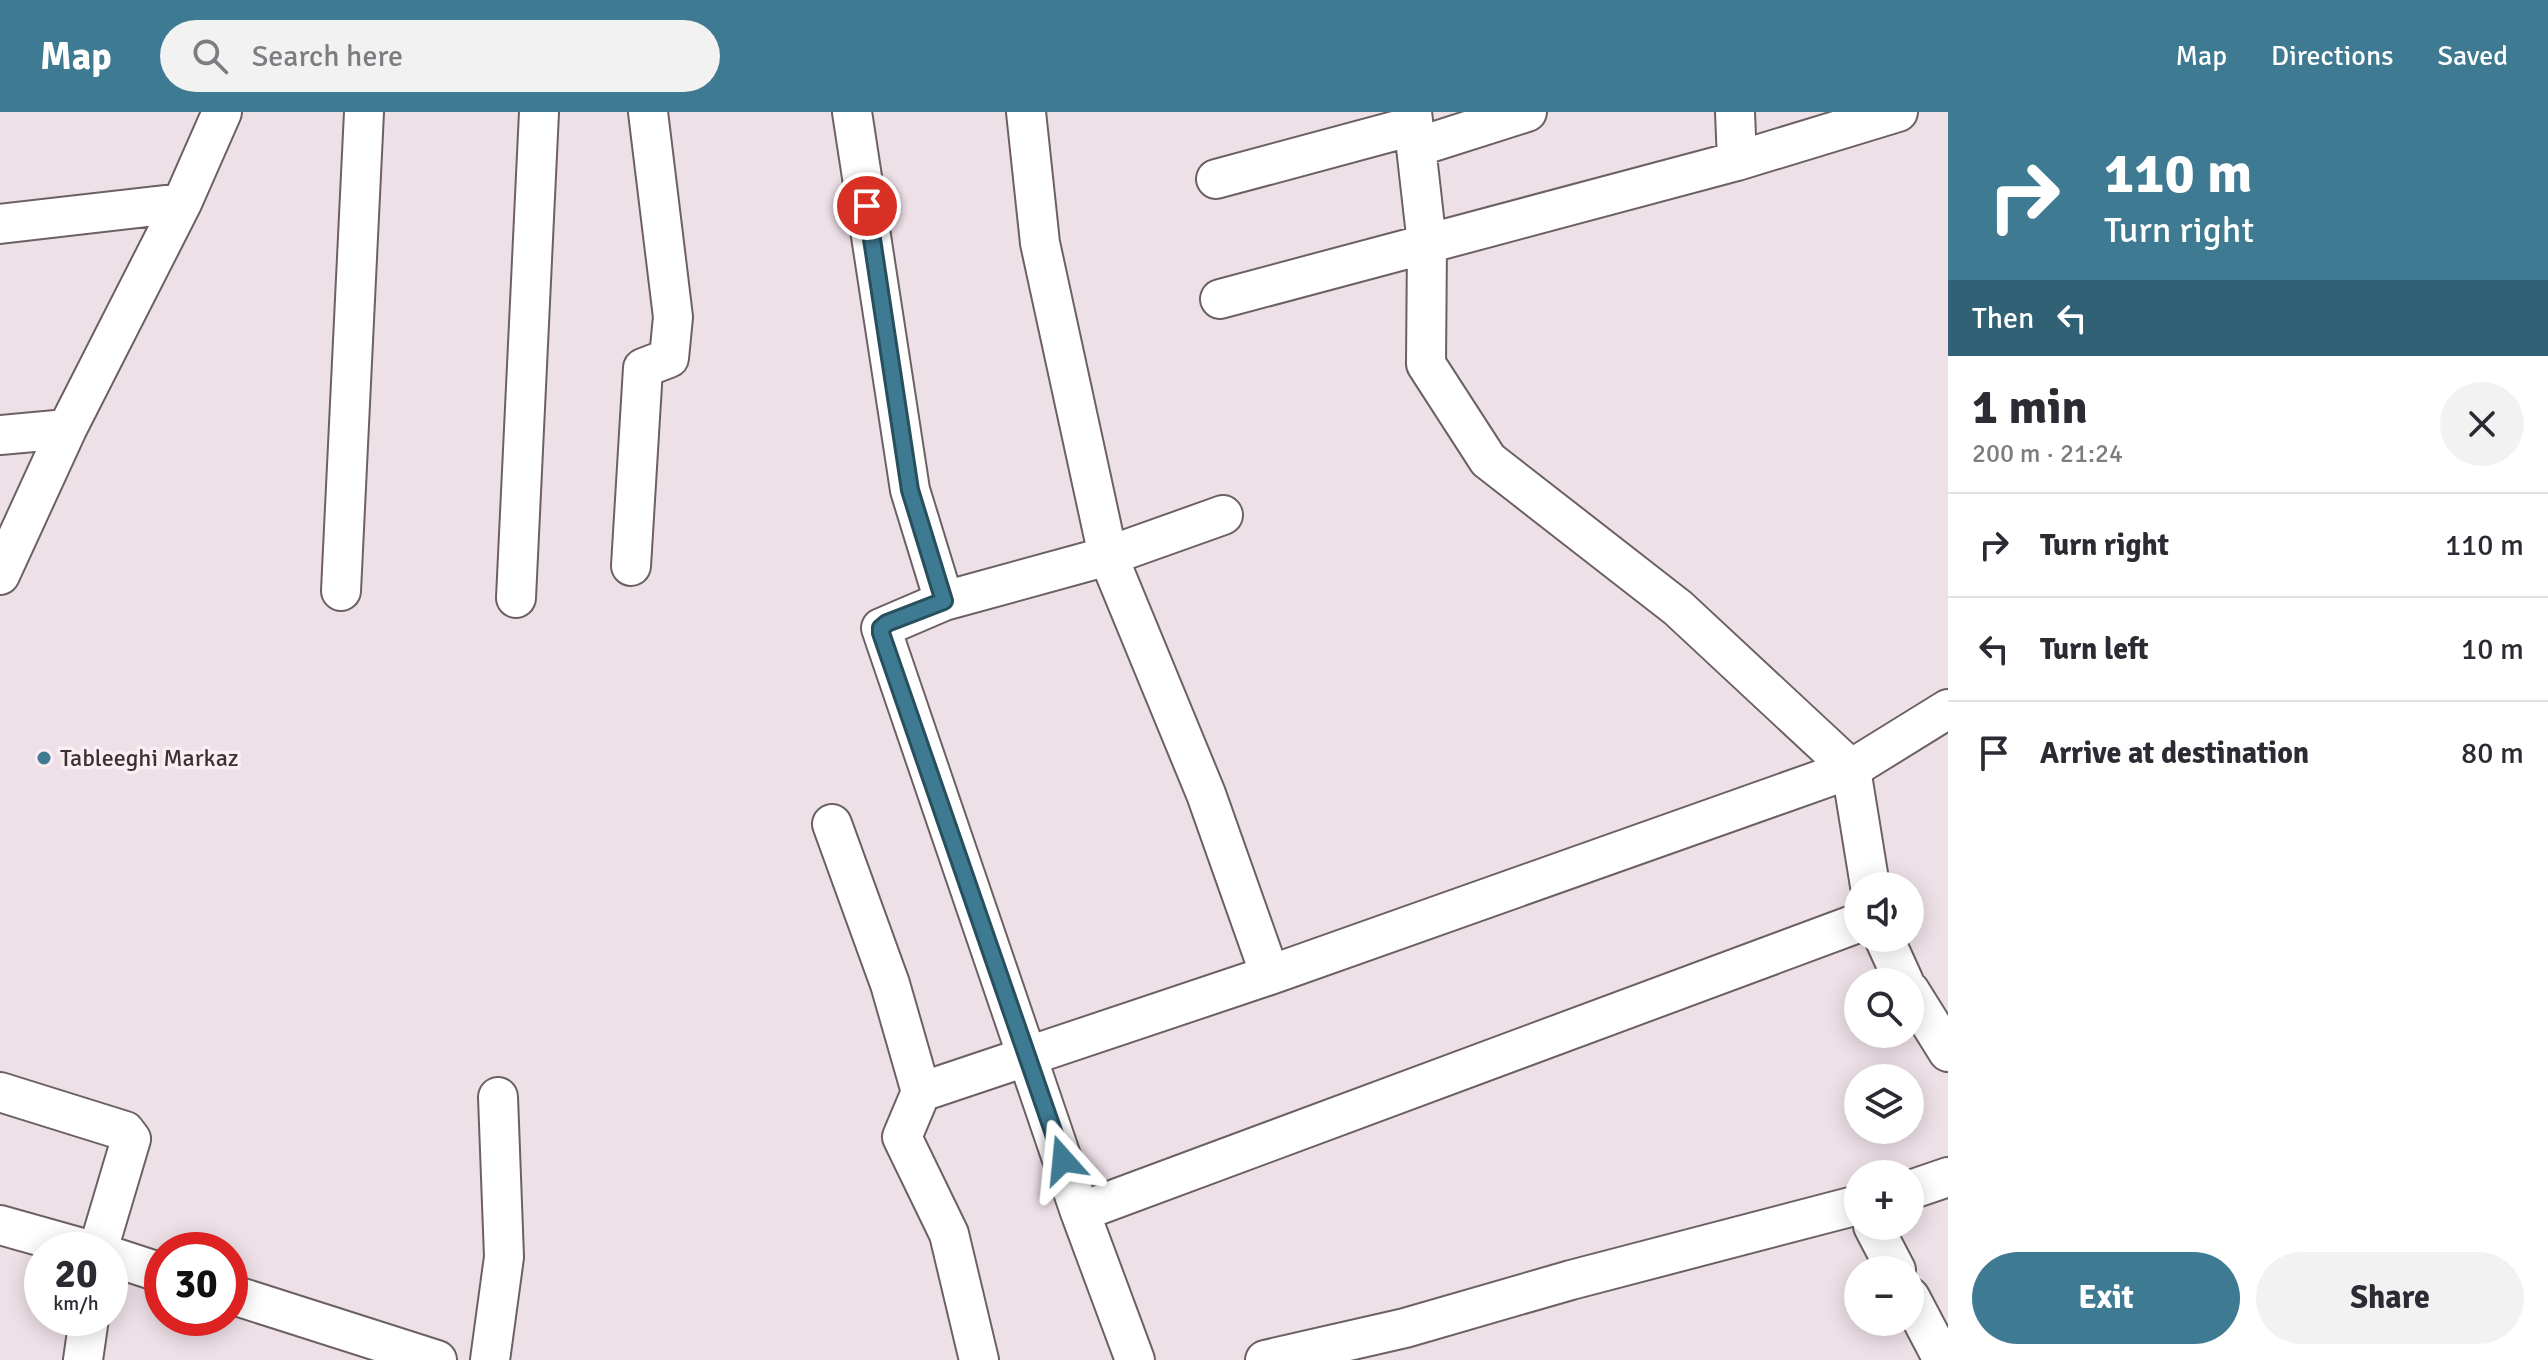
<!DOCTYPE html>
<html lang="en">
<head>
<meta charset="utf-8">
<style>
  :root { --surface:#fff; --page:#f2f2f3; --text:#2b2b33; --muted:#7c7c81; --line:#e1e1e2; --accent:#3e7a91 }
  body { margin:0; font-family:Signika,sans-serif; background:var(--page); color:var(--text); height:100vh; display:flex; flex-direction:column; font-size:30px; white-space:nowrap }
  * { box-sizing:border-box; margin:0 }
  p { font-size:26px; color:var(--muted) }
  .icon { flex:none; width:44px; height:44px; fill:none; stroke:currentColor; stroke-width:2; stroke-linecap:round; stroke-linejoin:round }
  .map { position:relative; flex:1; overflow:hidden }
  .panel { display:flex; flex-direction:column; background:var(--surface); width:600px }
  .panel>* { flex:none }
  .top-card { background:#3e7a91; color:#fff; overflow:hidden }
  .fabs { position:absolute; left:1844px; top:760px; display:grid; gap:16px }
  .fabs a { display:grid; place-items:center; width:80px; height:80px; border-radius:50%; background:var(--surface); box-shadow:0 4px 20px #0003; font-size:40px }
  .speed { position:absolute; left:24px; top:1120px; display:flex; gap:16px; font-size:40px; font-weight:700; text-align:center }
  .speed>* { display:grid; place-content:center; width:104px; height:104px; border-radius:50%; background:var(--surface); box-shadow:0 4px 20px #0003; line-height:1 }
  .speed small { font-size:20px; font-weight:400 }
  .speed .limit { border:12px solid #d22; background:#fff; color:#111 }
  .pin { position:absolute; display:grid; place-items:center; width:68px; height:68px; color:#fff; margin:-34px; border:4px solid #fff; border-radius:50%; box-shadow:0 2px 8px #0007 }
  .me { position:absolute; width:88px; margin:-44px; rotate:342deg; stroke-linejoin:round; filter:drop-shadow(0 0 6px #0008) }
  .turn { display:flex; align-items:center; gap:28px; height:168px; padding:0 24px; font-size:36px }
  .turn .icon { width:104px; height:104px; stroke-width:2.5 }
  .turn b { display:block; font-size:56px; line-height:68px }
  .then { display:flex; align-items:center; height:76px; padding:0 24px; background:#0003; gap:16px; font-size:30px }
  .round { display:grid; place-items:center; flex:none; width:84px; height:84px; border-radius:42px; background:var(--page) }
  .summary { display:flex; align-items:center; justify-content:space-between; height:136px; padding:0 24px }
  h1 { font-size:48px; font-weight:700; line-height:60px }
  .cta { display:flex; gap:16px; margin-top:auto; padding:16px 24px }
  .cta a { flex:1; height:92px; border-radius:48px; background:var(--accent); color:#fff; font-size:32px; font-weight:700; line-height:92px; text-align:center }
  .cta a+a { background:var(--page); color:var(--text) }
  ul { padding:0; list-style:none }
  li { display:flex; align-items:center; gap:24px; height:104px; padding:0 24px; border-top:2px solid var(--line) }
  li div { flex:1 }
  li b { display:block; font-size:30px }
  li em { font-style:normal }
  header { display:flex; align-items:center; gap:48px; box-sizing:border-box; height:112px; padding:0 40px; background:var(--accent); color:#fff }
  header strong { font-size:38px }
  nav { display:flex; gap:44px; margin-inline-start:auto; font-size:28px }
  .search { width:560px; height:72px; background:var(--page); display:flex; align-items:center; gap:20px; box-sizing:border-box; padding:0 28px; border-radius:44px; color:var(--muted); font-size:30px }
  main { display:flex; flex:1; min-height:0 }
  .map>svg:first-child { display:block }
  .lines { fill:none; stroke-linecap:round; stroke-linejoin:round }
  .street-casing { stroke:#6c6065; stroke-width:42 }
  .street { stroke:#fff; stroke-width:38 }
  .route-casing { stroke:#284f5e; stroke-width:20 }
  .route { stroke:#3e7a91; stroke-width:14 }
  .poi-dot { fill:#3e7a91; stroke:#fcedf4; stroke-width:3 }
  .labels { text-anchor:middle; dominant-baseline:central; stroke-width:7; stroke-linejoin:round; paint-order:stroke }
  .poi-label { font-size:24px; fill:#373234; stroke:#fcedf4; text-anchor:start }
</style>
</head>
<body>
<header>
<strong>Map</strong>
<div class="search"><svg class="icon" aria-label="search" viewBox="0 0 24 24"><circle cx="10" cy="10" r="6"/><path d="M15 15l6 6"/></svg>Search here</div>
<nav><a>Map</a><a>Directions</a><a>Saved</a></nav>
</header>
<main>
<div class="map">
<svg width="1948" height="1248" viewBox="0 0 1948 1248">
  <rect width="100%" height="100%" fill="#eee0e7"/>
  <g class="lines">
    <defs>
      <path id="street" d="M852 0 910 378 944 489
        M1026 0 1040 131 1108 444 1206 682 1270 863
        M1412 0 1427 132 1426 252 1488 348 1678 496 1851 657 1870 774
        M1735 0 1737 49
        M1417 35 1527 0
        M1216 67 1413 14
        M0 112 182 91
        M1220 187 1737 49 1898 0
        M0 323 67 317
        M631 454 643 256 669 246 673 205 648 0
        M0 463 67 317 182 91 222 0
        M341 479 364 0
        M516 486 539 0
        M832 712 890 872 921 980
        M1884 826 1904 870
        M1910 879 1948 940
        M0 980 125 1019 131 1027 98 1138
        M1910 1078 1948 1065
        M1080 1100 1858 811
        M0 1113 89 1138
        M1873 1114 1896 1158
        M110 1144 162 1161
        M230 1182 437 1248
        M1910 1185 1943 1248
        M83 1248 89 1206
        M490 1248 504 1145 498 985
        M979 1248 949 1122 902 1025 921 980 1270 863 1851 657 1948 597
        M1135 1248 1080 1100 881 516 944 489 1108 444 1223 403
        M1265 1248 1405 1216 1571 1168 1858 1093"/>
    </defs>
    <use href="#street" class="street-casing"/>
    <use href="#street" class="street"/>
  </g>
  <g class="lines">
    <defs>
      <path id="route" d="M867 94 910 378 944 489 887 511 881 516V521L1063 1048"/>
    </defs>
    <use href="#route" class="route-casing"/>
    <use href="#route" class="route"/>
  </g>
  <circle class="poi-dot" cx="44" cy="646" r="8"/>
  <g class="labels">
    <g class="poi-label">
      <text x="60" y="646">Tableeghi Markaz</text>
    </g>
  </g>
</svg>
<div class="fabs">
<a><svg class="icon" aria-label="sound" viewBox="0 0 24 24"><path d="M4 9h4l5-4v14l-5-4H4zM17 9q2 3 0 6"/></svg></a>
<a><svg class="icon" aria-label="search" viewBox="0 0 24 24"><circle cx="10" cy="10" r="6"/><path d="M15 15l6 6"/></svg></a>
<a><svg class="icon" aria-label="layers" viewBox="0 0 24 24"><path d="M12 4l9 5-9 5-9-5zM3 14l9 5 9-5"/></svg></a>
<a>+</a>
<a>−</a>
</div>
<div class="speed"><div>20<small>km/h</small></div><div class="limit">30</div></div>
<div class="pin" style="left:867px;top:94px;background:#d93025"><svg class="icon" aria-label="arrive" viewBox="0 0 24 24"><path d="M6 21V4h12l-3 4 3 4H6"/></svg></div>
<svg class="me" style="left:1063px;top:1048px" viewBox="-20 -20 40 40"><path d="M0-17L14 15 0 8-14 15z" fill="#3e7a91" stroke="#fff" stroke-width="4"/></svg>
</div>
<section class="panel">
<div class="top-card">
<div class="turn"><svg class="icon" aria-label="right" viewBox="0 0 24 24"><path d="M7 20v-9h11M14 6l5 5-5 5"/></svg><div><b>110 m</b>Turn right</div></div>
<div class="then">Then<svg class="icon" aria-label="left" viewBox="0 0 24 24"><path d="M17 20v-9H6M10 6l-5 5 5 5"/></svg></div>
</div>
<div class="summary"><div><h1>1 min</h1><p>200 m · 21:24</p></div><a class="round"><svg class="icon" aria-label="close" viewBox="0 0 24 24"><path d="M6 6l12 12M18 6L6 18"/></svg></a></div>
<ul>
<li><svg class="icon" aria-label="right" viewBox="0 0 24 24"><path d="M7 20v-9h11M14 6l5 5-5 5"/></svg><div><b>Turn right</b></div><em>110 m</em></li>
<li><svg class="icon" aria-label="left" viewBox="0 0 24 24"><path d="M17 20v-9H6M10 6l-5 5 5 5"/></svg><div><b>Turn left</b></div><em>10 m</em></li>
<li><svg class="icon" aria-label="arrive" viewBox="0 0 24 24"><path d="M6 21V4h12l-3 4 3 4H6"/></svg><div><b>Arrive at destination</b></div><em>80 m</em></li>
</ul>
<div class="cta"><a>Exit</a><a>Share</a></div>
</section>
</main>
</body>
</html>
